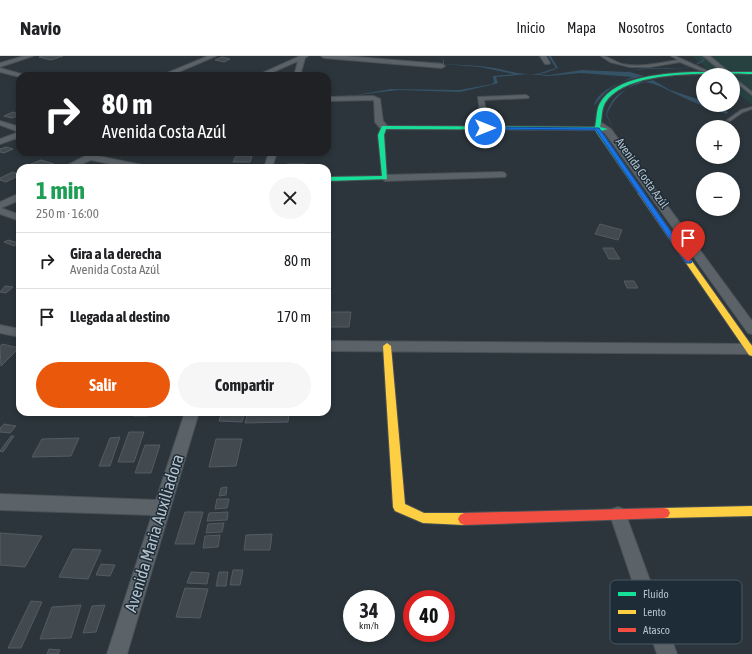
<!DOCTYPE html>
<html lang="es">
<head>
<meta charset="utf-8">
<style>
  :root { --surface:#fff; --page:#f6f6f6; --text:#202124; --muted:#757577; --line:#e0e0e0; --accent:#ea580c }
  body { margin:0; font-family:"Asap Condensed",sans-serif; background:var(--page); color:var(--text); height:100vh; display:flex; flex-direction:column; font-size:15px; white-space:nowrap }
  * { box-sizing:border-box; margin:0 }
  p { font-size:13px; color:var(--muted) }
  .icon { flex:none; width:22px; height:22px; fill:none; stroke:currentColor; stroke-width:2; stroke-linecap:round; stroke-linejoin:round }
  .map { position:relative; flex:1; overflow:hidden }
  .side { position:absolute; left:16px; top:108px; width:315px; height:252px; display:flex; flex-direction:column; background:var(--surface); border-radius:12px; box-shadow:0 2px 6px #0003 }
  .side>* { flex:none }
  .banner { position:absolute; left:16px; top:16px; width:315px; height:84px; border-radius:12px; box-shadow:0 2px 6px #0003; background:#202124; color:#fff; overflow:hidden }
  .tools { position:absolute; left:696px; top:12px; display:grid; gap:8px }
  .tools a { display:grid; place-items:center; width:44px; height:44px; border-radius:50%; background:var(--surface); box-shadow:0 2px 6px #0003; font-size:20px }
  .speed { position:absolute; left:343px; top:534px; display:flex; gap:8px; font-size:20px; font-weight:700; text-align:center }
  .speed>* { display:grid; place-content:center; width:52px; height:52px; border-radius:50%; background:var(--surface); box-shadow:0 2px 6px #0003; line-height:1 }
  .speed small { font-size:10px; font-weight:400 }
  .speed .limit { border:6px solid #d22; background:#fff; color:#111 }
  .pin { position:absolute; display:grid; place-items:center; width:34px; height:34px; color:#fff; margin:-41px -17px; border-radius:50% 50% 50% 0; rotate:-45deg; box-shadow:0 0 4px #0007 }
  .pin .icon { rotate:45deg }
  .me { position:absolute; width:44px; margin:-22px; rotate:90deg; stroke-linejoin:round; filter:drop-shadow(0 0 3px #0008) }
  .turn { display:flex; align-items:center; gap:14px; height:84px; padding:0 20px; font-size:18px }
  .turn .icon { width:52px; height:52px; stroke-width:2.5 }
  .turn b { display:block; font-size:28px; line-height:34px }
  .round { display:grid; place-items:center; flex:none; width:42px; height:42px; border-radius:21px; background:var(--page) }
  .headline { display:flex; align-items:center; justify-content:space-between; height:68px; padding:0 20px }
  h1 { font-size:24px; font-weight:700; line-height:30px; color:#1e9e55 }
  .button { display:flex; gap:8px; margin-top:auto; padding:8px 20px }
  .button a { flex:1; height:46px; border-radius:24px; background:var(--accent); color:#fff; font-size:16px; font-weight:700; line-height:46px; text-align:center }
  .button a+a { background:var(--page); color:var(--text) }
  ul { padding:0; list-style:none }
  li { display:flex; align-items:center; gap:12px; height:56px; padding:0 20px; border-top:1px solid var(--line) }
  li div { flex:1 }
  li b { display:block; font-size:15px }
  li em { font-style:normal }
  header { display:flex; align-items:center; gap:24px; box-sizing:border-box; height:56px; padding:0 20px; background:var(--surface); border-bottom:1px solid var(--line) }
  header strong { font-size:19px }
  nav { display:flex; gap:22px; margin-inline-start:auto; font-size:14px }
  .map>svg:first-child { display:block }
  .green { fill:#274141 }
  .water { fill:#365266 }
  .building { fill:#424a4f; stroke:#535c63 }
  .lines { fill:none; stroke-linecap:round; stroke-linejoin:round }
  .lane-casing { stroke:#495055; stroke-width:2 }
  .street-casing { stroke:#495055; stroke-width:2 }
  .fast-casing { stroke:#495055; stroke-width:2 }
  .slow-casing { stroke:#495055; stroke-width:2 }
  .jam-casing { stroke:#495055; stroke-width:2 }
  .lane { fill:#5b6369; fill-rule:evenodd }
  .street { fill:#5b6369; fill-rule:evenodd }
  .fast { fill:#16e098; fill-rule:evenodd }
  .slow { fill:#ffcf43; fill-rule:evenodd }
  .jam { fill:#f24e42; fill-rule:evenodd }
  .route { fill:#1a73e8; stroke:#114b97 }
  .labels { text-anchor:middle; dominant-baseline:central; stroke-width:3; stroke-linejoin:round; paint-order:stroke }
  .far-street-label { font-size:12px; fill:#b5c2cc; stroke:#1d2c37 }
  .near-street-label { font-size:17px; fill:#b5c2cc; stroke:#1d2c37 }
  .key { fill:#1d2c37; stroke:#4b5964; stroke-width:1 }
  .key-label { font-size:11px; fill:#b5c2cc }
</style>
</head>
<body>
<header>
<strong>Navio</strong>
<nav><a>Inicio</a><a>Mapa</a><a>Nosotros</a><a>Contacto</a></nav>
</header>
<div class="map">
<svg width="752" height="598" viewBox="0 0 752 598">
  <rect width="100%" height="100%" fill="#2b353b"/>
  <path class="green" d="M692 0H752V49L733 34V19H715Z"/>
  <path class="water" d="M338 0 443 7V4L437 0 444 4V8C461 9 478 9 495 12 508 15 521 19 535 18 542 17 548 14 556 12L548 0H551L558 12 545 17 537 18 549 19 582 14 628 16C647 8 669 15 688 11 693 10 698 7 703 4L699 0 705 4C685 19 654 9 631 15L630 16 644 20C618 25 610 30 594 50 597 34 619 28 632 21L581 17 548 20 528 18 496 21 498 27 495 28 460 36 398 34 350 40 327 41 356 39 391 33 459 34 492 28 494 26 493 20 514 18 480 11Z
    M653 24 670 34 703 45V49H712L728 56 727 58C714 53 701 50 689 44 676 39 660 28 645 26 630 25 611 45 607 59L615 76 606 59C612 35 632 29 653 24Z"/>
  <path class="building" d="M43 0H63L51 4 39 1Z
    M222 1 230 3 224 6 215 4Z
    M306 17H322L321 20H305Z
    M13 56 20 59 12 62 4 60Z
    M6 91 13 93 4 97 0 96V93Z
    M236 100H252L250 106H233Z
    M41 104 54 108 46 112 31 108Z
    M287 108H305L304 112H286Z
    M13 116 20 119 6 126 0 124V122Z
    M600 168 622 174 618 184 595 178Z
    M8 184 19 187 14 190 4 186Z
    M603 192H613L620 203H609Z
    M624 225H634L638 232H627Z
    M5 230 13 231 6 237 0 236Z
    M329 256H351L349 271H327Z
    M2 288 19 292 1 310 0 291Z
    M134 356H150L148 360H133Z
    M222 356H245L242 366 219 365Z
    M248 356H289L288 366 245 367Z
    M4 368 16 370 10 377 0 376V372Z
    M129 376H144L134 406H118Z
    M11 380H14L3 396 0 395Z
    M120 381 110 410H99L110 382Z
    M79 382 71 400 32 401 42 383Z
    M216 383H242L236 410 209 411Z
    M145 389H160L151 417H135Z
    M227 431 226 439 219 440 221 432Z
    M217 443H229L227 452 215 453Z
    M185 456H203L194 488H175Z
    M228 456 227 464 207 465 209 457Z
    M224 467 222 476 206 477 208 468Z
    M0 477 42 480 25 511 0 509Z
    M272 478 270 494H244L246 479Z
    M220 479 218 491 203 492 205 480Z
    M73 493 101 494 88 523 59 521Z
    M101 508 115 509 110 520 96 519Z
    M233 514H243L240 529H230Z
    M191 516 209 517 207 528 187 527Z
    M219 516H228L226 530H216Z
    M185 532 208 533 200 562 176 561Z
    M31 545 42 546 21 592H8Z
    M81 549 71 582 40 583 52 551Z
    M105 549 96 576 83 577 92 550Z
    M49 593 60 594 58 598H47Z"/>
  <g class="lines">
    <defs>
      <path id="lane" d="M601 0C608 0 615 6 622 8 640 12 660 7 678 4L671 0H675L712 17 709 18 680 6 650 11H630L610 6Z
        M733 21 752 36V39L733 24Z
        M752 51V53L743 56 730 65 727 64 741 54Z"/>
      <path id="street" d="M24 0H33L0 11V7Z
        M208 0H216L169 20H160Z
        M300 0H308L305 2 300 20H294L298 5 264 20H256Z
        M321 0H345L442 8 445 10 442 12 324 2Z
        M540 0H546L550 7 549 8H545Z
        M703 0H710L730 17 725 18Z
        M0 12 25 19 26 20 20 21 0 16Z
        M526 39 529 41 528 42 484 44 489 72 488 74H482L478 41Z
        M373 40 380 43 383 65 388 71 387 73H381L375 66 374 44 327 45V41Z
        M0 65 20 71V81L0 88V83L19 76 0 69Z
        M596 67H602L611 73 752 265V278L748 277 605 77 596 71Z
        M93 96H99L100 98 98 100 142 109 146 112H130L91 104 73 112H62Z
        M269 96H277L272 112H264Z
        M502 116 505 117 506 119 505 121 385 125 381 122 385 119Z
        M20 137V144L1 152 20 159V165L0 158V146Z
        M0 269 20 273V281L0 277Z
        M327 285 752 288V298L327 295Z
        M185 356H199L127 598H107L152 459 0 454V438L156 444Z
        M618 451 624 453 626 459 677 598H657L610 459 612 453Z"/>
      <path id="fast" d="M694 16H752V18C715 18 627 12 605 47 601 54 602 64 600 71L608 73 601 75 644 137 643 138H639L595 74 386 73 384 79 387 123 327 125V121L382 120 378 79 382 70 595 71C597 63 596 54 600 47 615 20 667 17 694 16Z"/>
      <path id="slow" d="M639 136H643L752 290V300L749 299 638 137Z
        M387 287 391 290 405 448 424 457H464L468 459 470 463 468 467 464 469 423 467 395 455 393 451 383 290Z
        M752 450V460L664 462 660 461 658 457 660 453 664 452Z"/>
      <path id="jam" d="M664 452 668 453 670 457 668 461 664 462 464 469 460 467 458 463 460 459 464 457Z"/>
    </defs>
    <use href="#lane" class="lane-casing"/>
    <use href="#street" class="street-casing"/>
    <use href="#fast" class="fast-casing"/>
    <use href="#slow" class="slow-casing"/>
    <use href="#jam" class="jam-casing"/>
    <use href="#lane" class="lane"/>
    <use href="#street" class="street"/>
    <use href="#fast" class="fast"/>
    <use href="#slow" class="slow"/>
    <use href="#jam" class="jam"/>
  </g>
  <path class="route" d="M483 71 599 72 692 206 691 207H686L596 74 485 73H483Z"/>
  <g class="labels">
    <g class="far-street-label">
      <text transform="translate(642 117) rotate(55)">Avenida Costa Azúl</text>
    </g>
    <g class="near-street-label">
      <text transform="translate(154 477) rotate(-73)">Avenida Maria Auxiliadora</text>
    </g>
  </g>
  <rect x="610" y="524" width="132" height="64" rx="6" class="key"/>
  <rect x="618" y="536" width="18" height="4" fill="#16e098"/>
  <rect x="618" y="554" width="18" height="4" fill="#ffcf43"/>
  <rect x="618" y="572" width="18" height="4" fill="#f24e42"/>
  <g class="key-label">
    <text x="643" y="542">Fluido</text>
    <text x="643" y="560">Lento</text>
    <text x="643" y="578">Atasco</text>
  </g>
</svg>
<div class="tools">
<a><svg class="icon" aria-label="search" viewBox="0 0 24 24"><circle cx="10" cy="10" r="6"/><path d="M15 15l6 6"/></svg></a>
<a>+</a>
<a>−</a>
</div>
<div class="speed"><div>34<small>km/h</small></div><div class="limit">40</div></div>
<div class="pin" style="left:688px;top:206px;background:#d93025"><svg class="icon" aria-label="arrive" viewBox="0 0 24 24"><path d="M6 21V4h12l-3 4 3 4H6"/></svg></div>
<svg class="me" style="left:485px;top:72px" viewBox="-20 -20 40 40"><circle r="17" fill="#1a73e8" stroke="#fff" stroke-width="3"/><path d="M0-11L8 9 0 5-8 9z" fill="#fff"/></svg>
<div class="banner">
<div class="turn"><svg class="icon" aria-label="right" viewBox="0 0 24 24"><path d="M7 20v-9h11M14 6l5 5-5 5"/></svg><div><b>80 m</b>Avenida Costa Azúl</div></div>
</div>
<section class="side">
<div class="headline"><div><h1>1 min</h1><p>250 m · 16:00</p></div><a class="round"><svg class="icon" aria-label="close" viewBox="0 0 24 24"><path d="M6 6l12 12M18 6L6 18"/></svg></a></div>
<ul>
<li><svg class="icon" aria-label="right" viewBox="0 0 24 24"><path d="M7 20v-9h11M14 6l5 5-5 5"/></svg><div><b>Gira a la derecha</b><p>Avenida Costa Azúl</p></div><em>80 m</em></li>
<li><svg class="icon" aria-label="arrive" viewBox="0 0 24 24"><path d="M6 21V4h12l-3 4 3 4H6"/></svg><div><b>Llegada al destino</b></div><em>170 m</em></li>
</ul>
<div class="button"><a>Salir</a><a>Compartir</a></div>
</section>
</div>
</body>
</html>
